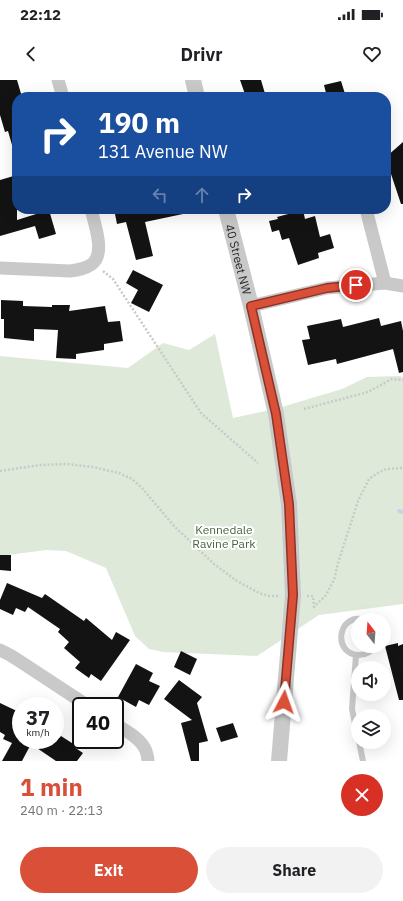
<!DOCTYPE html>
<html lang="en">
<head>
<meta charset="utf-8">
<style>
  :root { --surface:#fff; --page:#f2f2f2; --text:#202124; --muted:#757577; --accent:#d94f38 }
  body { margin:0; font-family:"IBM Plex Sans",sans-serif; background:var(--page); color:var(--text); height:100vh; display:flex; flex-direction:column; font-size:15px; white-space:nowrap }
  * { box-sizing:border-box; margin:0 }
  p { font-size:13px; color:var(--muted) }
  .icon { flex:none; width:22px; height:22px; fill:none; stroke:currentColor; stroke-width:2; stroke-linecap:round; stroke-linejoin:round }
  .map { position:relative; height:681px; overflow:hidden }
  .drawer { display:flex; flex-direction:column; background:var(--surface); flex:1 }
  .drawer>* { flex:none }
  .guide { position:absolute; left:12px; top:12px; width:379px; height:122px; border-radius:16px; box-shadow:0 4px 16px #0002; background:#1a4fa0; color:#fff; overflow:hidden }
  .needle { width:26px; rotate:343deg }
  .controls { position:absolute; left:351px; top:533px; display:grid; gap:8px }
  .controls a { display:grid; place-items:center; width:40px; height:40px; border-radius:50%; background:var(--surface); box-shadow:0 4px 16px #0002; font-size:20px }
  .speed { position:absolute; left:12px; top:617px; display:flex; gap:8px; font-size:20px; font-weight:700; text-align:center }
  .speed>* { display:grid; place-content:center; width:52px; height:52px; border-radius:50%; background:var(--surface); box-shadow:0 4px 16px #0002; line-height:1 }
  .speed small { font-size:10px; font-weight:400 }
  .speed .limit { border:2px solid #111; border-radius:6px; background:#fff; color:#111 }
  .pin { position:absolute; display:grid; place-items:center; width:34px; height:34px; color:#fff; margin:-17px; border:2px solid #fff; border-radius:50%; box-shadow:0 1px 4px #0007 }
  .me { position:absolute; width:44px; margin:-22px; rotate:4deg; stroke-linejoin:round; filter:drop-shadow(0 0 3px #0008) }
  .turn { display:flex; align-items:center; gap:14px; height:84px; padding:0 20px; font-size:18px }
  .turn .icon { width:52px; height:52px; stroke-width:2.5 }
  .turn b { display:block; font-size:28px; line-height:34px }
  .lanes { display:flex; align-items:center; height:38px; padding:0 20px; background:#0003; justify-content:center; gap:20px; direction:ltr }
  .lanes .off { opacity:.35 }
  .round { display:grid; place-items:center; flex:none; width:42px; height:42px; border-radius:21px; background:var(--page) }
  .headline { display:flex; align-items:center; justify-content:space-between; height:68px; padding:0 20px }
  h1 { font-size:24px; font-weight:700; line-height:30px; color:var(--accent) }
  .primary-button { display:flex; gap:8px; margin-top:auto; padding:8px 20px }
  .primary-button a { flex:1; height:46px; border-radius:24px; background:var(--accent); color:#fff; font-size:16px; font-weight:700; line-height:46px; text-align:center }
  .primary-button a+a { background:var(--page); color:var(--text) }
  .status { display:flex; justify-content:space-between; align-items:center; height:28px; padding:0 20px; background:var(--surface); direction:ltr }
  .status svg { height:11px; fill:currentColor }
  header { display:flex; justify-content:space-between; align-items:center; height:52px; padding:0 20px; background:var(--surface); font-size:18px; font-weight:700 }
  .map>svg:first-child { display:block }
  .green { fill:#dee9da }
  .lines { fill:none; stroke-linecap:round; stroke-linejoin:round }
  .stream { stroke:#c7d4e8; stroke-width:4 }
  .building { fill:#131313 }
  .path { stroke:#c9c9c9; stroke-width:2.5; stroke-dasharray:2 2; stroke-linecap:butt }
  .service { stroke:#c9c9c9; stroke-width:6 }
  .minor { stroke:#c9c9c9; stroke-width:13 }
  .tertiary { stroke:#c9c9c9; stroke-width:16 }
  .route-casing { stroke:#8d3324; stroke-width:10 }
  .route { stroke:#d94f38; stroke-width:7 }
  .labels { text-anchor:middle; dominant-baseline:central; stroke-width:4; stroke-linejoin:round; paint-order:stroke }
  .street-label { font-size:12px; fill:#2c2c2c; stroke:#fff }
  .park-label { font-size:12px; fill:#46643d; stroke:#fff }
</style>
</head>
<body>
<div class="status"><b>22:12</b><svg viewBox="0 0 49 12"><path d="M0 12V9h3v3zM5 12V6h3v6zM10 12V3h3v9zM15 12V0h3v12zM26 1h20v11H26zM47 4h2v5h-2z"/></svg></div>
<header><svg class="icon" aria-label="back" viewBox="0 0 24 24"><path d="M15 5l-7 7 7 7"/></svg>Drivr<svg class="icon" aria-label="heart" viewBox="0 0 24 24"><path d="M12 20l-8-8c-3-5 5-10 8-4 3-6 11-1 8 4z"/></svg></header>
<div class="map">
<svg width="403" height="681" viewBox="0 0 403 681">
  <rect width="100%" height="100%" fill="#fff"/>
  <path class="green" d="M215 254 233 338 275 329 342 309 367 297 399 296 403 297V524L319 535 257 576 163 572 149 569 135 556 106 488 66 471 46 470 0 476V276L128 288 163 263 189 270Z"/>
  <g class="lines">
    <path class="stream" d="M399 431 403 432"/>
  </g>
  <path class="building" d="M0 0H17L22 17H17V71L14 72 8 51 5 52 0 35Z
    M240 0H261L266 17H246Z
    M341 1 346 17H327L324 5Z
    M403 62V124H401L386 79V77Z
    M17 95V140L49 130 56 154 39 159 35 146 0 156V100Z
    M114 129H183V134L145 142 153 176 136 180 126 142 117 144Z
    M303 130 305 139 315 136 320 157 330 154 334 168 318 173 319 178 298 185 289 158 282 160 279 150 272 152 269 141 278 139 277 137Z
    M133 190 163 205 149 232 131 223 138 210 126 203Z
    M1 220 23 221V226L52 227V225H70L69 231 105 226 108 242 120 241 123 261 104 264V270L76 274V279L56 278 58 250 34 249V261L4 258V239H1Z
    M379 238 381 246 401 241 403 251V292L399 293 393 269 337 284 336 279 308 285 302 260 310 259 307 246 341 239 343 247Z
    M0 475H11V491L0 490Z
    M7 503 42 518 45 514 84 541 86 538 112 560 116 552 130 560 101 601 91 594 89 598 75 588 80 582 64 568 69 562 58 552 60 549 28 527 25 532 16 528 13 535 0 529V520Z
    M398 563V566L403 564V620H399L385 566Z
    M181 571 197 579 190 595 174 587Z
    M136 584 153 593 149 601 160 606 149 625 139 620 136 627 118 617Z
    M179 600 202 617 197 623 208 661 199 663V681H191L181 643 192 640 164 619Z
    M0 623 21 633V660H55V655L59 658 61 656 75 665 74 667 83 673 77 681H56L31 664 22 681H2L12 663 3 659 5 655 0 652Z
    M233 643 238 657 221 662 216 648Z"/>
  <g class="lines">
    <path class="path" d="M103 191 113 199 201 333 258 383
      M304 329 368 312 392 299 403 300
      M0 391 40 385 67 384 93 387 119 393 132 399 142 408 174 446 214 484 237 501 259 513 269 516H280
      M307 516H313L314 527 326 515 334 500 338 483 358 421 369 399 376 394 386 389 403 388"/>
    <path class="service" d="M366 540C337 531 332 575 359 575 366 575 372 571 375 566
      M356 575 352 629 358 659
      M359 662 363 681"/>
    <path class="minor" d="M58 0 63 17
      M366 129 385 203
      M0 188 70 191C78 190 85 189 92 184 106 173 94 143 91 129
      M251 226 327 208 385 203 403 206
      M0 570 10 575 21 582 88 626
      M115 644C126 651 141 658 146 671 147 674 148 678 148 681"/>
    <g class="tertiary">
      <path d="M193 0 197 17"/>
      <path id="s1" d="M226 129 251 226 276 334 289 424 293 515 279 681"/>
    </g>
  </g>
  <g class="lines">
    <defs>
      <path id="route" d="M284 622 293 515 289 424 276 334 251 226 327 208 356 205"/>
    </defs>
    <use href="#route" class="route-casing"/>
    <use href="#route" class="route"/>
  </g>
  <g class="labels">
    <g class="street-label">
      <text stroke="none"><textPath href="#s1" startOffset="52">40 Street NW</textPath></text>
    </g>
    <g class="park-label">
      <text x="224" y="449">Kennedale<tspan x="224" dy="14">Ravine Park</tspan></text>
    </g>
  </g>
</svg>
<div class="controls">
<a><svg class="needle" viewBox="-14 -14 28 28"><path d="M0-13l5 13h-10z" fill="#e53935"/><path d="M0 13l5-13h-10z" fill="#757577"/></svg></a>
<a><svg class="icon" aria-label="sound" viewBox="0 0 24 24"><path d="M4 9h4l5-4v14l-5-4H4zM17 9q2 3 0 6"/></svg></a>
<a><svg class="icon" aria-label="layers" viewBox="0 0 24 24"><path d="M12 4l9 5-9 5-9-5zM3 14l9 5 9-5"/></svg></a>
</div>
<div class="speed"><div>37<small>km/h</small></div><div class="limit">40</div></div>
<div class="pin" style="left:356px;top:205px;background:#d93025"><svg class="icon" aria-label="arrive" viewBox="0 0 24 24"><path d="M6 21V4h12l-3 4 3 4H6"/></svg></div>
<svg class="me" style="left:284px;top:622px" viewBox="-20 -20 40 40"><path d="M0-17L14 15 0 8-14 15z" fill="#d94f38" stroke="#fff" stroke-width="4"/></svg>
<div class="guide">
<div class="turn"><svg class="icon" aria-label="right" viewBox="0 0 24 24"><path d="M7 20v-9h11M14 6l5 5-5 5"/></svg><div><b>190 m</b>131 Avenue NW</div></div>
<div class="lanes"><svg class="icon off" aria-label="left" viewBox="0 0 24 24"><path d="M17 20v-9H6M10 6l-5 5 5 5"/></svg><svg class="icon off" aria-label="ahead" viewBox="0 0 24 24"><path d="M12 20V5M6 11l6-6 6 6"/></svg><svg class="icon" aria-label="right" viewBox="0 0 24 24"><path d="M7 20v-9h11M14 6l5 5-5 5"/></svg></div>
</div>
</div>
<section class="drawer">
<div class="headline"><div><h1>1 min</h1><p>240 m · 22:13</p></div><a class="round" style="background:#d93025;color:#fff"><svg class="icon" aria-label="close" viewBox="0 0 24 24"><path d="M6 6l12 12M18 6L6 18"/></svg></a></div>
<div class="primary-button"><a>Exit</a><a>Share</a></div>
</section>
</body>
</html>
